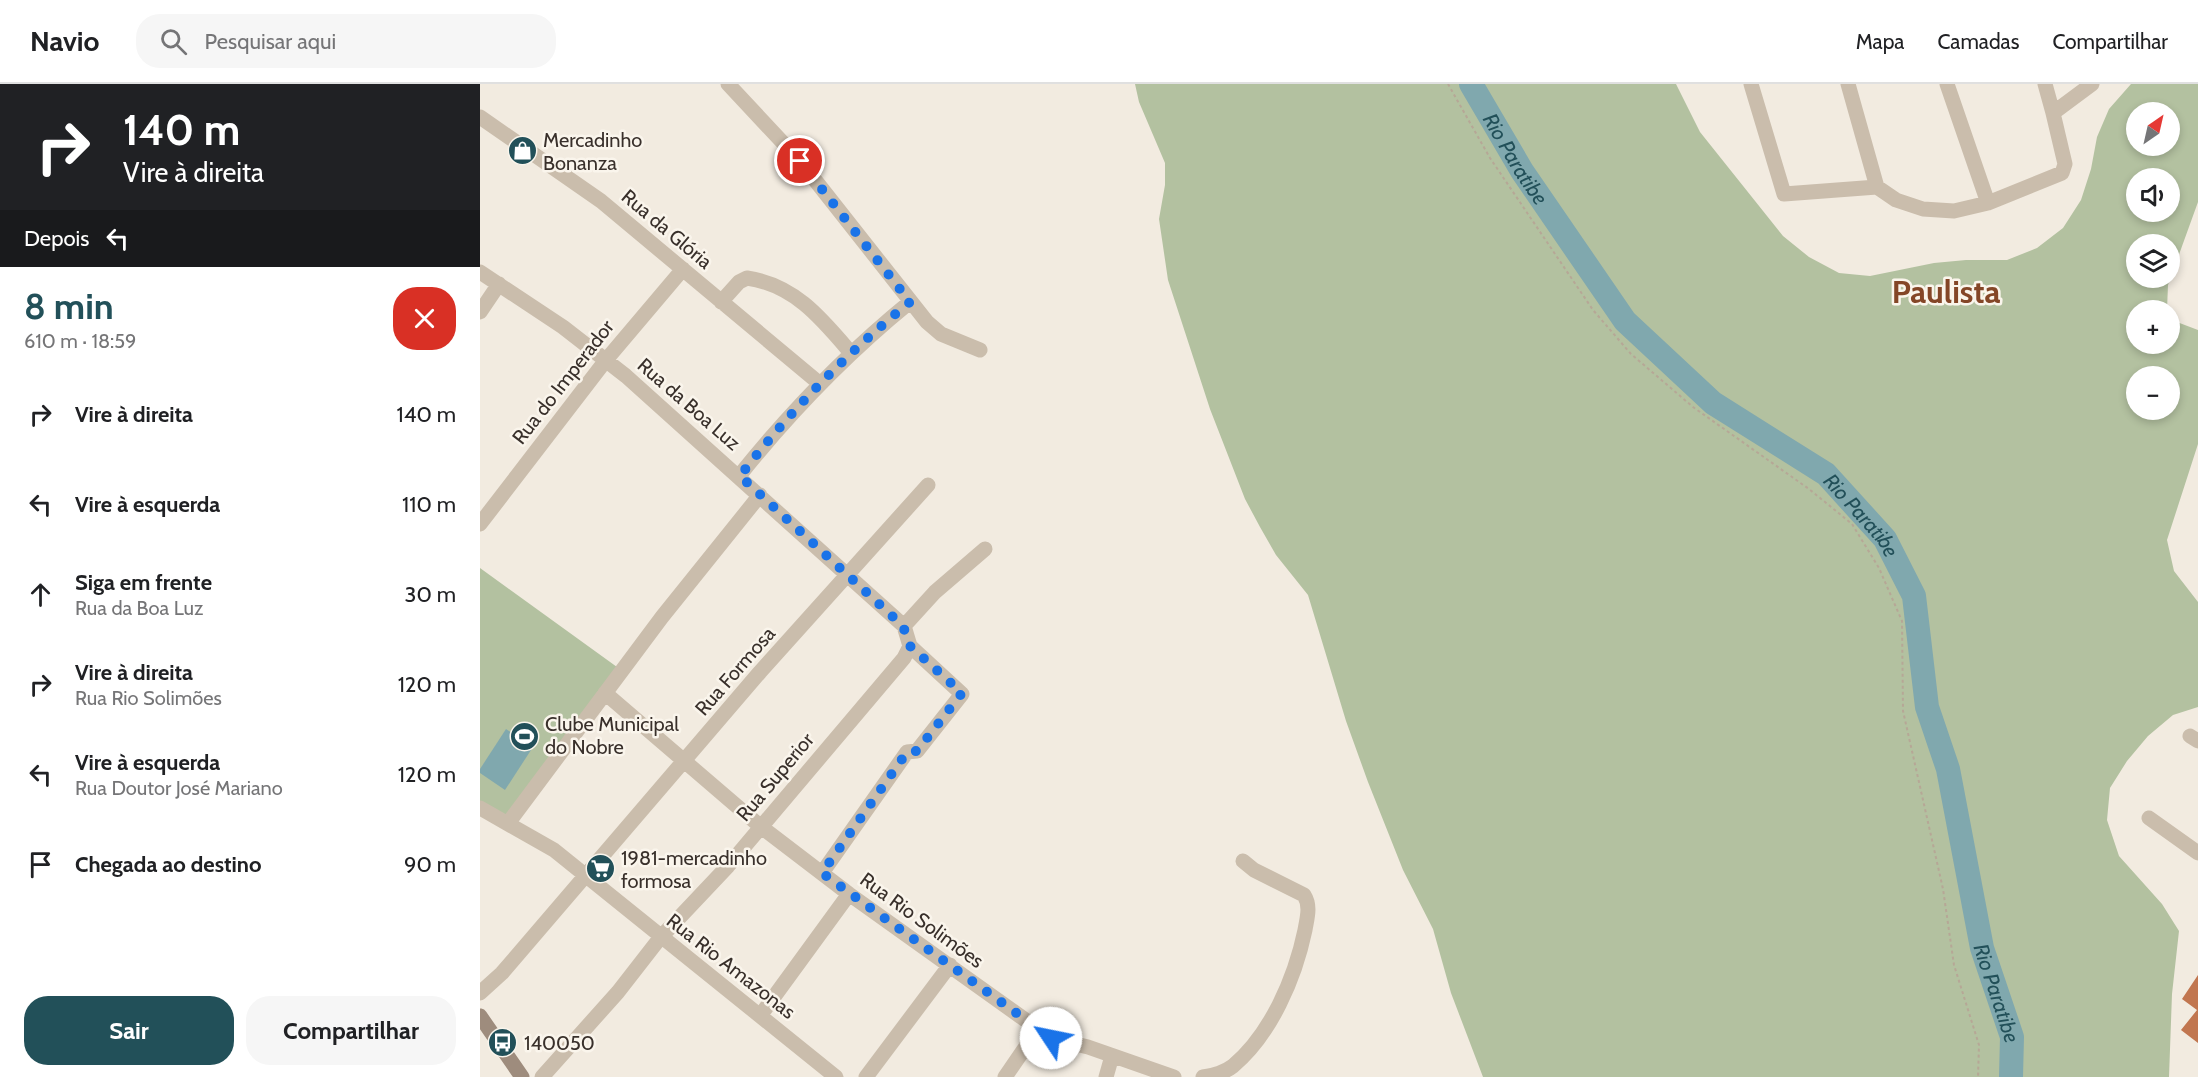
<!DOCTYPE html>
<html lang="pt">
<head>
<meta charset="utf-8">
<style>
  :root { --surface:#fff; --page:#f6f6f6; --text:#202124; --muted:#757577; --line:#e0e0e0; --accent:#225059 }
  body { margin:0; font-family:Cabin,sans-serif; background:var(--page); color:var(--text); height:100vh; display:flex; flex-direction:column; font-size:22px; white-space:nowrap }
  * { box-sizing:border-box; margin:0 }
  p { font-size:20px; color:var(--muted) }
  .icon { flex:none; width:33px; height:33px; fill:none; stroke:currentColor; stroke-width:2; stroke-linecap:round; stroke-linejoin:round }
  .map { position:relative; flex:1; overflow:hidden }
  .side { display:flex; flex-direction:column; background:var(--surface); width:480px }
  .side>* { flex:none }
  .guide { background:#202124; color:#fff; overflow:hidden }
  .needle { width:39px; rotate:34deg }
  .tools { position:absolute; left:1646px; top:18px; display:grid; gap:12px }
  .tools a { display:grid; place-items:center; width:54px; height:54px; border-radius:50%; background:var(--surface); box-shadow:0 3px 9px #0003; font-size:30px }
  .pin { position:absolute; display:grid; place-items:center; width:51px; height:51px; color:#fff; margin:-26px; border:3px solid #fff; border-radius:50%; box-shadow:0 2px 6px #0007 }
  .me { position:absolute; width:66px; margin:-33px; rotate:304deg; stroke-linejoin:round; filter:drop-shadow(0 0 4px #0008) }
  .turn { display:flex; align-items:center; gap:21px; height:126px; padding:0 24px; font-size:27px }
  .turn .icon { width:78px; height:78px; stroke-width:2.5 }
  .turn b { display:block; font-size:42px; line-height:51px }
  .then { display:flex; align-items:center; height:57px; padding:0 24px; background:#0003; gap:12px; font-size:22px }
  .round { display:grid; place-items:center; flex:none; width:63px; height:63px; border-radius:24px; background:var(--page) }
  .overview { display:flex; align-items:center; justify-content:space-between; height:102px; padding:0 24px }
  h1 { font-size:36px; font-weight:700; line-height:45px; color:var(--accent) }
  .action { display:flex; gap:12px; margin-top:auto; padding:12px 24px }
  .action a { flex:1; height:69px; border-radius:24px; background:var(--accent); color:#fff; font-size:24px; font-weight:700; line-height:69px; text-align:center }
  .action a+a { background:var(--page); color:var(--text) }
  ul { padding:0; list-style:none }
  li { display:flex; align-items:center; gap:18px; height:90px; padding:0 24px }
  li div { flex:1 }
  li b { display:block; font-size:22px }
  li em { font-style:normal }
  header { display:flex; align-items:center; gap:36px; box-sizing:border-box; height:84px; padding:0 30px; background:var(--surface); border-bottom:2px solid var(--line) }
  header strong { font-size:28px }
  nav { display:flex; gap:33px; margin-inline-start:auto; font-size:21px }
  .search { width:420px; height:54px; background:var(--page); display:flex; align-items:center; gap:15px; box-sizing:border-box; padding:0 21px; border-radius:24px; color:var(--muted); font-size:22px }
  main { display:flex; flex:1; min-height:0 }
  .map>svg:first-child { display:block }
  .green { fill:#b3c1a0; fill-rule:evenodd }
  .water { fill:#80a8ae }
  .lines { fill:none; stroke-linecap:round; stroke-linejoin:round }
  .river { stroke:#80a8ae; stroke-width:24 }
  .building { fill:#c1764f }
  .path { stroke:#b6a796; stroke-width:2; stroke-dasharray:3 3; stroke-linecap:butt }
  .street { stroke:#cabdac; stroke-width:15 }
  .secondary { stroke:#9e8c7d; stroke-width:15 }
  .route { stroke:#1a73e8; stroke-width:10; stroke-dasharray:0 18 }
  .labels { text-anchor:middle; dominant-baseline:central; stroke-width:5; stroke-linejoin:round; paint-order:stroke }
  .poi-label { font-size:20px; fill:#39302b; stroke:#faf5ec; text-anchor:start }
  .street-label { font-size:20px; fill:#39302b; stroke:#faf5ec }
  .water-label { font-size:21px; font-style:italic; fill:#225059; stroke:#faf5ec }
  .town-label { font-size:32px; font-weight:bold; fill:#844627; stroke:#faf5ec }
</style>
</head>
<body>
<header>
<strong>Navio</strong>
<div class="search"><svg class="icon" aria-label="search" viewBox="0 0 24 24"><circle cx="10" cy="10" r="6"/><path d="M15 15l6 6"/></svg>Pesquisar aqui</div>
<nav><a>Mapa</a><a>Camadas</a><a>Compartilhar</a></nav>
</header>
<main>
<section class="side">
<div class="guide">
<div class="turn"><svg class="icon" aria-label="right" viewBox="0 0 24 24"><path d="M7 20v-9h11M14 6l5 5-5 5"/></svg><div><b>140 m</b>Vire à direita</div></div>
<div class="then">Depois<svg class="icon" aria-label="left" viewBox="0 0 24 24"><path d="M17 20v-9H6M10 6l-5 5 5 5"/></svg></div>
</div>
<div class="overview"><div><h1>8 min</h1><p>610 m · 18:59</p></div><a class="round" style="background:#d93025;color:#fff"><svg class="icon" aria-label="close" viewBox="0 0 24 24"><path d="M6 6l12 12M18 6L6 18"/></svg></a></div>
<ul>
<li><svg class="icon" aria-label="right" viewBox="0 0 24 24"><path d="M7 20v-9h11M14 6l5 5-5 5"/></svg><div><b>Vire à direita</b></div><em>140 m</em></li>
<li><svg class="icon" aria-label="left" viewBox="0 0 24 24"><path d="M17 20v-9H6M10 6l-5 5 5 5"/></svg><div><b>Vire à esquerda</b></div><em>110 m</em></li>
<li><svg class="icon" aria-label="ahead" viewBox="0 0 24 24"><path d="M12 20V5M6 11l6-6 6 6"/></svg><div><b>Siga em frente</b><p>Rua da Boa Luz</p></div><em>30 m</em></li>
<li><svg class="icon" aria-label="right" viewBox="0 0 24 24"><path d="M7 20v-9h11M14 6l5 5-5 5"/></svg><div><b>Vire à direita</b><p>Rua Rio Solimões</p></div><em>120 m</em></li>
<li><svg class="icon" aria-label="left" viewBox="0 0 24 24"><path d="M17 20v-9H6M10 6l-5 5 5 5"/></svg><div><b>Vire à esquerda</b><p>Rua Doutor José Mariano</p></div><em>120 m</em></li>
<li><svg class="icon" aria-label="arrive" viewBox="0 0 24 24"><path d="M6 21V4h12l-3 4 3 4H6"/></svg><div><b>Chegada ao destino</b></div><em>90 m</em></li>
</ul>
<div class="action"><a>Sair</a><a>Compartilhar</a></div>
</section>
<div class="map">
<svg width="1718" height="993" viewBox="0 0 1718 993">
  <rect width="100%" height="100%" fill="#f2ebe0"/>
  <path class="green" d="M655 0H1196L1220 48 1303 152 1329 173 1359 189 1390 192 1454 179 1486 176H1527L1557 164 1583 144 1601 116 1611 85 1617 53 1629 25 1651 0H1718V118L1688 201 1687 226H1656V260H1689V235L1718 246V360L1687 456 1694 487 1718 518V623L1693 631 1668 652 1647 677 1630 704 1627 736 1639 772 1682 820 1699 847 1692 910 1689 993H1003L971 909 953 845 923 786 888 698 866 637 828 511 796 471 780 443 765 415 730 325 688 196 679 135 685 101V79L659 18ZM1656 28H1689V62H1656ZM1656 94H1689V128H1656ZM1656 160H1689V194H1656ZM1656 292H1689V326H1656Z
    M0 484 137 583 28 733 0 720Z"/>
  <path class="water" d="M26 645 53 663 25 706 0 689V685Z"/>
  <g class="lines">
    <path class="river" id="s1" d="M991 0 1042 87 1145 237 1233 319 1346 390 1405 455 1434 512 1447 623 1468 685 1502 864 1532 953 1531 993"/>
  </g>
  <path class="building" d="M1718 891V959L1701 946 1717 926 1702 915Z"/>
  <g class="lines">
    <path class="path" d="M968 0 1010 74 1113 226 1151 270 1213 323 1329 405 1372 440 1399 484 1422 537 1423 627 1463 805 1474 881 1499 961 1498 993"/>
    <path class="street" d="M248 0 320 77 447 238 461 250 500 266
      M1271 0 1304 110 1397 103 1416 116 1443 125 1474 127 1508 119 1582 89 1585 80 1573 29 1612 0
      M1368 0 1397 103
      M1467 0 1508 119
      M1565 0 1573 29
      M0 33 121 117 339 299
      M0 188 83 243 146 292 424 542 430 562 424 574 248 782 180 854 138 908 62 993
      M241 218 259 198 267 194C315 201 342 235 371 269
      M0 228 19 200
      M259 392C311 327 365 271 430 218
      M0 440 126 276 203 185
      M424 542 455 508 505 465
      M125 609 280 742 369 810 558 945 571 954 608 963 694 993
      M1710 652 1718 657
      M0 724 74 766 356 993
      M1669 734 1718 769
      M29 738 182 533 280 411
      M342 789 427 668 437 667 482 610 430 562
      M0 909 22 889 280 588 448 401
      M280 932 369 810
      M386 993 470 881
      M525 993 558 945
      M626 993 632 972
      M723 993C734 991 744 989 753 982 791 950 815 894 825 846 827 834 831 822 824 811L774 786 763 777"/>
    <path class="secondary" d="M0 932 42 993"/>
  </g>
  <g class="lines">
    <path class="route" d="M320 77 430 218C366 270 310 327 260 392L423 542 430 562 482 609 437 667 427 668 342 789 571 954"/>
  </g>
  <defs>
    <symbol id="shop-disc" viewBox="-11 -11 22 22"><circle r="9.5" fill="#225059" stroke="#faf5ec"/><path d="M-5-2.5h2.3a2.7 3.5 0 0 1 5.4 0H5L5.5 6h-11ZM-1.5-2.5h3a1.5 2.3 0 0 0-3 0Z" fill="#fff"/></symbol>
    <symbol id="stadium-disc" viewBox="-11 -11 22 22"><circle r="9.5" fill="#225059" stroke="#faf5ec"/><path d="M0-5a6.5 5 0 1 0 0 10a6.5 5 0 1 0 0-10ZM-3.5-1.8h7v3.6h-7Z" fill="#fff"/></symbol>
    <symbol id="supermarket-disc" viewBox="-11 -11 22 22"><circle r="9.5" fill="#225059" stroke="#faf5ec"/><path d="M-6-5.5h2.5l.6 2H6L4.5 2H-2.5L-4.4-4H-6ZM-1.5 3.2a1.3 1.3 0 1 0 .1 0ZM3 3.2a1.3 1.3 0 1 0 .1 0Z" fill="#fff"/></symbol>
    <symbol id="bus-disc" viewBox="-11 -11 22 22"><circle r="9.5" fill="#225059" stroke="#faf5ec"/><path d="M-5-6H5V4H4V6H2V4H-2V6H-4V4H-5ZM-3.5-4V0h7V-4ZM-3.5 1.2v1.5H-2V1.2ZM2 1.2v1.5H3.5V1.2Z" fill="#fff"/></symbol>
  </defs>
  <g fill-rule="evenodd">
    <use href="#shop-disc" x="26" y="50" width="33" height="33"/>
    <use href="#stadium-disc" x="28" y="636" width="33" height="33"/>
    <use href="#supermarket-disc" x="104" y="768" width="33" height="33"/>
    <use href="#bus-disc" x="6" y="942" width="33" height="33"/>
  </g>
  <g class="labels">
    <g class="poi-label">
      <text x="63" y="56">Mercadinho<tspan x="63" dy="23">Bonanza</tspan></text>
      <text x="65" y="640">Clube Municipal<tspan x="65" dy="23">do Nobre</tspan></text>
      <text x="141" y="774">1981-mercadinho<tspan x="141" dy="23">formosa</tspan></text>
      <text x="44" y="959">140050</text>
    </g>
    <g class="street-label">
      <text transform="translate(187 145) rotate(40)">Rua da Glória</text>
      <text transform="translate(83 298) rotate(-52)">Rua do Imperador</text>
      <text transform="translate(209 320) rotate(41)">Rua da Boa Luz</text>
      <text transform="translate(255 587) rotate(-49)">Rua Formosa</text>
      <text transform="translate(295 693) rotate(-50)">Rua Superior</text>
      <text transform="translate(442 836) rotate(36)">Rua Rio Solimões</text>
      <text transform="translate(251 882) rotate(38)">Rua Rio Amazonas</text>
    </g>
    <g class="water-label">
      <text stroke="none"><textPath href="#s1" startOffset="87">Rio Paratibe</textPath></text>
      <text stroke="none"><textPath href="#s1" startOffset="591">Rio Paratibe</textPath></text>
      <text stroke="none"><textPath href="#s1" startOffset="1095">Rio Paratibe</textPath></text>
    </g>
    <g class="town-label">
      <text x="1466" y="207">Paulista</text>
    </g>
  </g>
</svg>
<div class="tools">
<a><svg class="needle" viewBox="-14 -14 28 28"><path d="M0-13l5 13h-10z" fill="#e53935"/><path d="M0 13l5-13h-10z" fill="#757577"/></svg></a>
<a><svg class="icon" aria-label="sound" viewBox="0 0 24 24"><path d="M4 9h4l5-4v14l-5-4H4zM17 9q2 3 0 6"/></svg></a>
<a><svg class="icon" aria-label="layers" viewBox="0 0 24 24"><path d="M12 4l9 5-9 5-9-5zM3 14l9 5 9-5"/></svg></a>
<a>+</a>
<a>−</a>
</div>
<div class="pin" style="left:320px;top:77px;background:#d93025"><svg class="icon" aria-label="arrive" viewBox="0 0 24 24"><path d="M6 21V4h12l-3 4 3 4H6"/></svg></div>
<svg class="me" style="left:571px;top:954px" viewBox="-20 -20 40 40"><circle r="19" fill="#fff"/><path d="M0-13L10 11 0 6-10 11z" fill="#1a73e8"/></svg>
</div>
</main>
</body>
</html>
